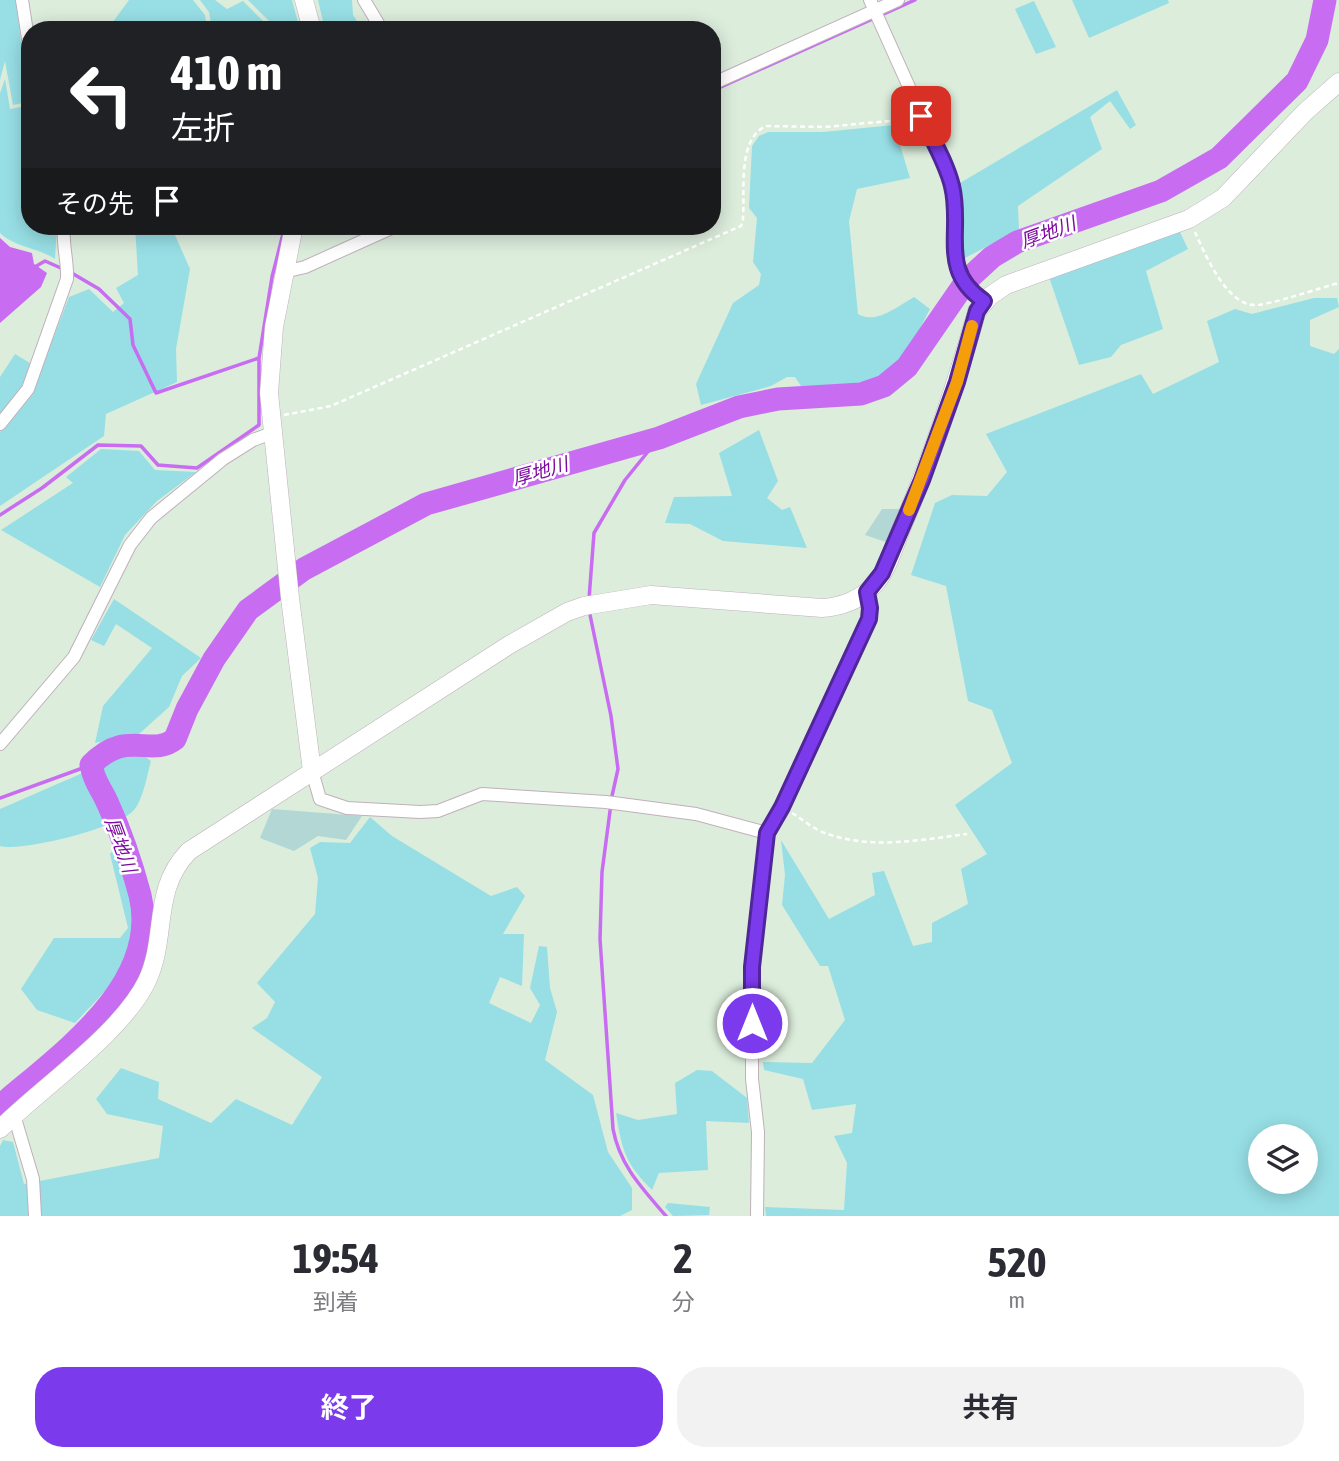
<!DOCTYPE html>
<html lang="ja">
<head>
<meta charset="utf-8">
<style>
  :root { --surface:#fff; --page:#f2f2f3; --text:#2b2b33; --muted:#7c7c81; --accent:#7c3aed }
  body { margin:0; font-family:"Asap Condensed","Noto Sans JP",sans-serif; background:var(--page); color:var(--text); height:100vh; display:flex; flex-direction:column; font-size:26px; white-space:nowrap }
  * { box-sizing:border-box; margin:0 }
  p { font-size:23px; color:var(--muted) }
  .icon { flex:none; width:38px; height:38px; fill:none; stroke:currentColor; stroke-width:2; stroke-linecap:round; stroke-linejoin:round }
  .map { position:relative; height:1216px; overflow:hidden }
  .sheet { display:flex; flex-direction:column; background:var(--surface); flex:1 }
  .sheet>* { flex:none }
  .guide { position:absolute; left:21px; top:21px; width:700px; height:214px; border-radius:28px; box-shadow:0 4px 18px #0003; background:#202124; color:#fff; overflow:hidden }
  .fabs { position:absolute; left:1248px; top:1124px; display:grid; gap:14px }
  .fabs a { display:grid; place-items:center; width:70px; height:70px; border-radius:50%; background:var(--surface); box-shadow:0 4px 18px #0003; font-size:35px }
  .pin { position:absolute; display:grid; place-items:center; width:60px; height:60px; color:#fff; margin:-30px; border-radius:14px; box-shadow:0 4px 10px #0006 }
  .me { position:absolute; width:77px; margin:-38px; rotate:0deg; stroke-linejoin:round; filter:drop-shadow(0 0 5px #0008) }
  .turn { display:flex; align-items:center; gap:24px; height:147px; padding:0 35px; font-size:32px }
  .turn .icon { width:91px; height:91px; stroke-width:2.5 }
  .turn b { display:block; font-size:49px; line-height:60px }
  .then { display:flex; align-items:center; height:66px; padding:0 35px; background:#0003; gap:14px; font-size:26px }
  .eta { display:flex; justify-content:space-evenly; align-items:center; height:119px; text-align:center }
  .eta b { font-size:42px; font-weight:700; line-height:49px }
  .primary-button { display:flex; gap:14px; margin-top:auto; padding:14px 35px }
  .primary-button a { flex:1; height:80px; border-radius:28px; background:var(--accent); color:#fff; font-size:28px; font-weight:700; line-height:80px; text-align:center }
  .primary-button a+a { background:var(--page); color:var(--text) }
  .map>svg:first-child { display:block }
  .green { fill:#97dfe5; fill-rule:evenodd }
  .cemetery { fill:#b3d7d5 }
  .water { fill:#c86cf2 }
  .lines { fill:none; stroke-linecap:round; stroke-linejoin:round }
  .stream { stroke:#c86cf2; stroke-width:3.5 }
  .river { stroke:#c86cf2; stroke-width:23 }
  .street-casing { stroke:#bfb0bc; stroke-width:14 }
  .secondary-casing { stroke:#bfb0bc; stroke-width:19 }
  .path { stroke:#fff; stroke-width:2.5; stroke-dasharray:5 3.5; stroke-linecap:butt }
  .street { stroke:#fff; stroke-width:12 }
  .secondary { stroke:#fff; stroke-width:18 }
  .route-casing { stroke:#51269a; stroke-width:18 }
  .route { stroke:#7c3aed; stroke-width:12 }
  .slow { stroke:#f59e0b; stroke-width:12 }
  .labels { text-anchor:middle; dominant-baseline:central; stroke-width:5; stroke-linejoin:round; paint-order:stroke }
  .water-label { font-size:19px; font-style:italic; fill:#7c09a0; stroke:#fff }
</style>
</head>
<body>
<div class="map">
<svg width="1339" height="1216" viewBox="0 0 1339 1216">
  <rect width="100%" height="100%" fill="#dceddc"/>
  <path class="green" d="M0 0H16L28 102 13 105 5 61 0 80Z
    M129 0H193L205 15 207 30H107Z
    M200 0H215L227 9 243 1 272 30H212L209 12Z
    M248 0H292L300 30H278Z
    M318 0H352L353 15 363 30H325Z
    M1072 0H1168L1169 3 1089 38Z
    M1034 1 1056 47 1036 54 1015 9Z
    M5 79 10 109 26 106 30 119V226H57L55 259C37 247 16 248 0 233V93Z
    M1117 90 1136 125 1130 129 1110 101 1090 117 1102 149 1018 206 1019 230 961 260 960 183Z
    M894 125 910 178 857 189 849 221 858 314C876 325 898 306 914 297L930 309C890 387 892 389 803 389L795 377H787L771 386 701 405 696 384 733 303 759 285 761 274 753 262 757 218 749 208 752 146 759 136 768 132H823Z
    M135 226H171L190 269 176 349 177 382 106 414 104 436 0 506V432L31 396 69 297 89 289 113 312 124 303 116 288 138 275Z
    M1180 232 1188 249 1146 271 1163 329 1121 345 1111 357 1079 365 1049 277Z
    M1314 298H1337L1339 307 1310 320V346L1334 354 1339 349V1216H766L765 1207 844 1210 847 1163 834 1136 852 1133 856 1104 812 1110 803 1079 764 1070 763 1062 812 1063 845 1020 828 966H820L782 905 785 875 781 840 829 919 875 895 872 873 884 871 913 946 932 942V923L968 904 961 869 987 854 955 805 1012 763 992 710 968 701 946 586 911 575 935 503 952 495 987 496 1007 472 986 434 1141 374 1153 394 1219 362 1207 321 1235 309 1252 314ZM1260 1136H1306V1181H1260Z
    M15 354 30 363 22 391 0 418V377Z
    M759 430 778 481 767 498 782 510 790 507 807 548 723 541 690 524 665 523 674 497 732 496 719 453Z
    M101 449 139 451 155 470 196 472 157 501 125 535 100 587 1 530 73 483 66 477Z
    M114 599 201 658 182 676 169 707 139 734 95 743 103 706 152 648 116 624 104 646 91 640Z
    M144 756 151 761C147 775 143 801 133 811 117 828 22 852 0 846V809L117 758Z
    M370 817 392 836 491 896 517 887 525 896 503 934H524L522 986 500 977 489 1003 531 1023 540 1005 530 988 539 946 547 947 550 988 557 1012 545 1060 593 1095 608 1152 632 1188V1210L620 1216H0V1146L3 1140 13 1142 24 1184 159 1158 163 1126 107 1114 96 1099 121 1068 159 1082 158 1099 211 1123 236 1099 292 1125 322 1077 252 1028 267 1018 275 1002 257 983 315 914 318 878 310 848 320 842 350 843Z
    M115 848C124 860 127 874 132 888 151 951 115 980 75 1023L37 1010 21 989 54 938H120L128 928 110 854Z
    M697 1070 712 1071 747 1098 749 1123 706 1121 708 1170 659 1173 652 1190C625 1163 622 1150 616 1113L638 1120 677 1114 675 1083Z
    M668 1203 710 1207 709 1215 673 1216 665 1207Z"/>
  <path class="cemetery" d="M882 509H900L889 543 865 535Z
    M272 809 362 816 346 840 318 836 294 851 260 838Z"/>
  <path class="water" d="M0 238 10 247 32 253 34 264 47 273 41 287 0 323Z"/>
  <g class="lines">
    <path class="stream" d="M712 91 915 0
      M33 268 45 261 63 269
      M70 272 99 289 130 319 133 345 156 393 259 358 272 277 285 226
      M0 515 42 488 98 445 141 446 158 465 197 468 259 425V358
      M589 599 594 533 625 480 659 438
      M589 610 611 716 618 769 612 796 602 872 600 939 613 1129C620 1166 642 1188 666 1216
      M0 798 91 765"/>
    <path class="river" d="M0 1106C59 1055 162 985 140 895 132 865 121 832 108 804 101 787 95 785 91 765 126 728 151 758 175 739L187 709 214 659 248 610 304 569 426 504 659 438 739 407 778 399 861 394 884 386 907 367 967 280 992 257 1017 242 1161 191 1219 158 1297 81 1317 40 1325 0"/>
    <defs>
      <path id="street" d="M22 0 30 51
        M364 0 382 30
        M870 0 948 174 953 189 957 271 972 293 984 301
        M712 84 898 0
        M284 272 305 267 396 226
        M0 424 28 389 67 279C68 261 62 244 64 226
        M0 744 74 657 130 545 151 518 223 459 253 440 272 433
        M312 771 320 799 347 808 420 812 438 811 482 794 606 802 696 814 767 833
        M14 1115 33 1179 35 1216
        M757 1216 758 1132 752 1079V967L767 833 782 806 869 619 870 608 867 591"/>
      <path id="secondary" d="M304 0 312 30
        M294 226 274 327 269 393 290 598 312 771
        M0 1129C42 1087 122 1033 147 981 168 936 151 890 189 851L509 645 567 612 584 606 651 595 822 608C840 607 861 600 874 585 888 570 894 546 902 527 932 457 956 385 977 311L990 296 1006 285 1189 219 1223 198 1305 112 1339 82"/>
    </defs>
    <use href="#street" class="street-casing"/>
    <use href="#secondary" class="secondary-casing"/>
    <path class="path" d="M1195 232C1205 254 1226 304 1254 305 1268 306 1322 287 1339 283
      M284 415 331 406 741 226 743 219C745 191 737 139 766 126L825 127 911 119
      M792 813C802 819 813 829 825 833 870 850 920 840 967 834"/>
    <use href="#street" class="street"/>
    <use href="#secondary" class="secondary"/>
  </g>
  <g class="lines">
    <defs>
      <path id="route" d="M752 1023V967L767 833 782 807 869 619 870 608 867 592 882 573 922 480 957 382 977 311 984 301C938 270 963 231 952 186 946 162 932 139 921 116"/>
    </defs>
    <use href="#route" class="route-casing"/>
    <use href="#route" class="route"/>
    <path class="slow" d="M909 510 957 382 972 326"/>
  </g>
  <g class="labels">
    <g class="water-label">
      <text transform="translate(1048 232) rotate(-20)">厚地川</text>
      <text transform="translate(540 471) rotate(-16)">厚地川</text>
      <text transform="translate(121 845) rotate(70)">厚地川</text>
    </g>
  </g>
</svg>
<div class="fabs">
<a><svg class="icon" aria-label="layers" viewBox="0 0 24 24"><path d="M12 4l9 5-9 5-9-5zM3 14l9 5 9-5"/></svg></a>
</div>
<div class="pin" style="left:921px;top:116px;background:#d93025"><svg class="icon" aria-label="arrive" viewBox="0 0 24 24"><path d="M6 21V4h12l-3 4 3 4H6"/></svg></div>
<svg class="me" style="left:752px;top:1023px" viewBox="-20 -20 40 40"><circle r="17" fill="#7c3aed" stroke="#fff" stroke-width="3"/><path d="M0-11L8 9 0 5-8 9z" fill="#fff"/></svg>
<div class="guide">
<div class="turn"><svg class="icon" aria-label="left" viewBox="0 0 24 24"><path d="M17 20v-9H6M10 6l-5 5 5 5"/></svg><div><b>410 m</b>左折</div></div>
<div class="then">その先<svg class="icon" aria-label="arrive" viewBox="0 0 24 24"><path d="M6 21V4h12l-3 4 3 4H6"/></svg></div>
</div>
</div>
<section class="sheet">
<div class="eta">
<div><b>19:54</b><p>到着</p></div>
<div><b>2</b><p>分</p></div>
<div><b>520</b><p>m</p></div>
</div>
<div class="primary-button"><a>終了</a><a>共有</a></div>
</section>
</body>
</html>
